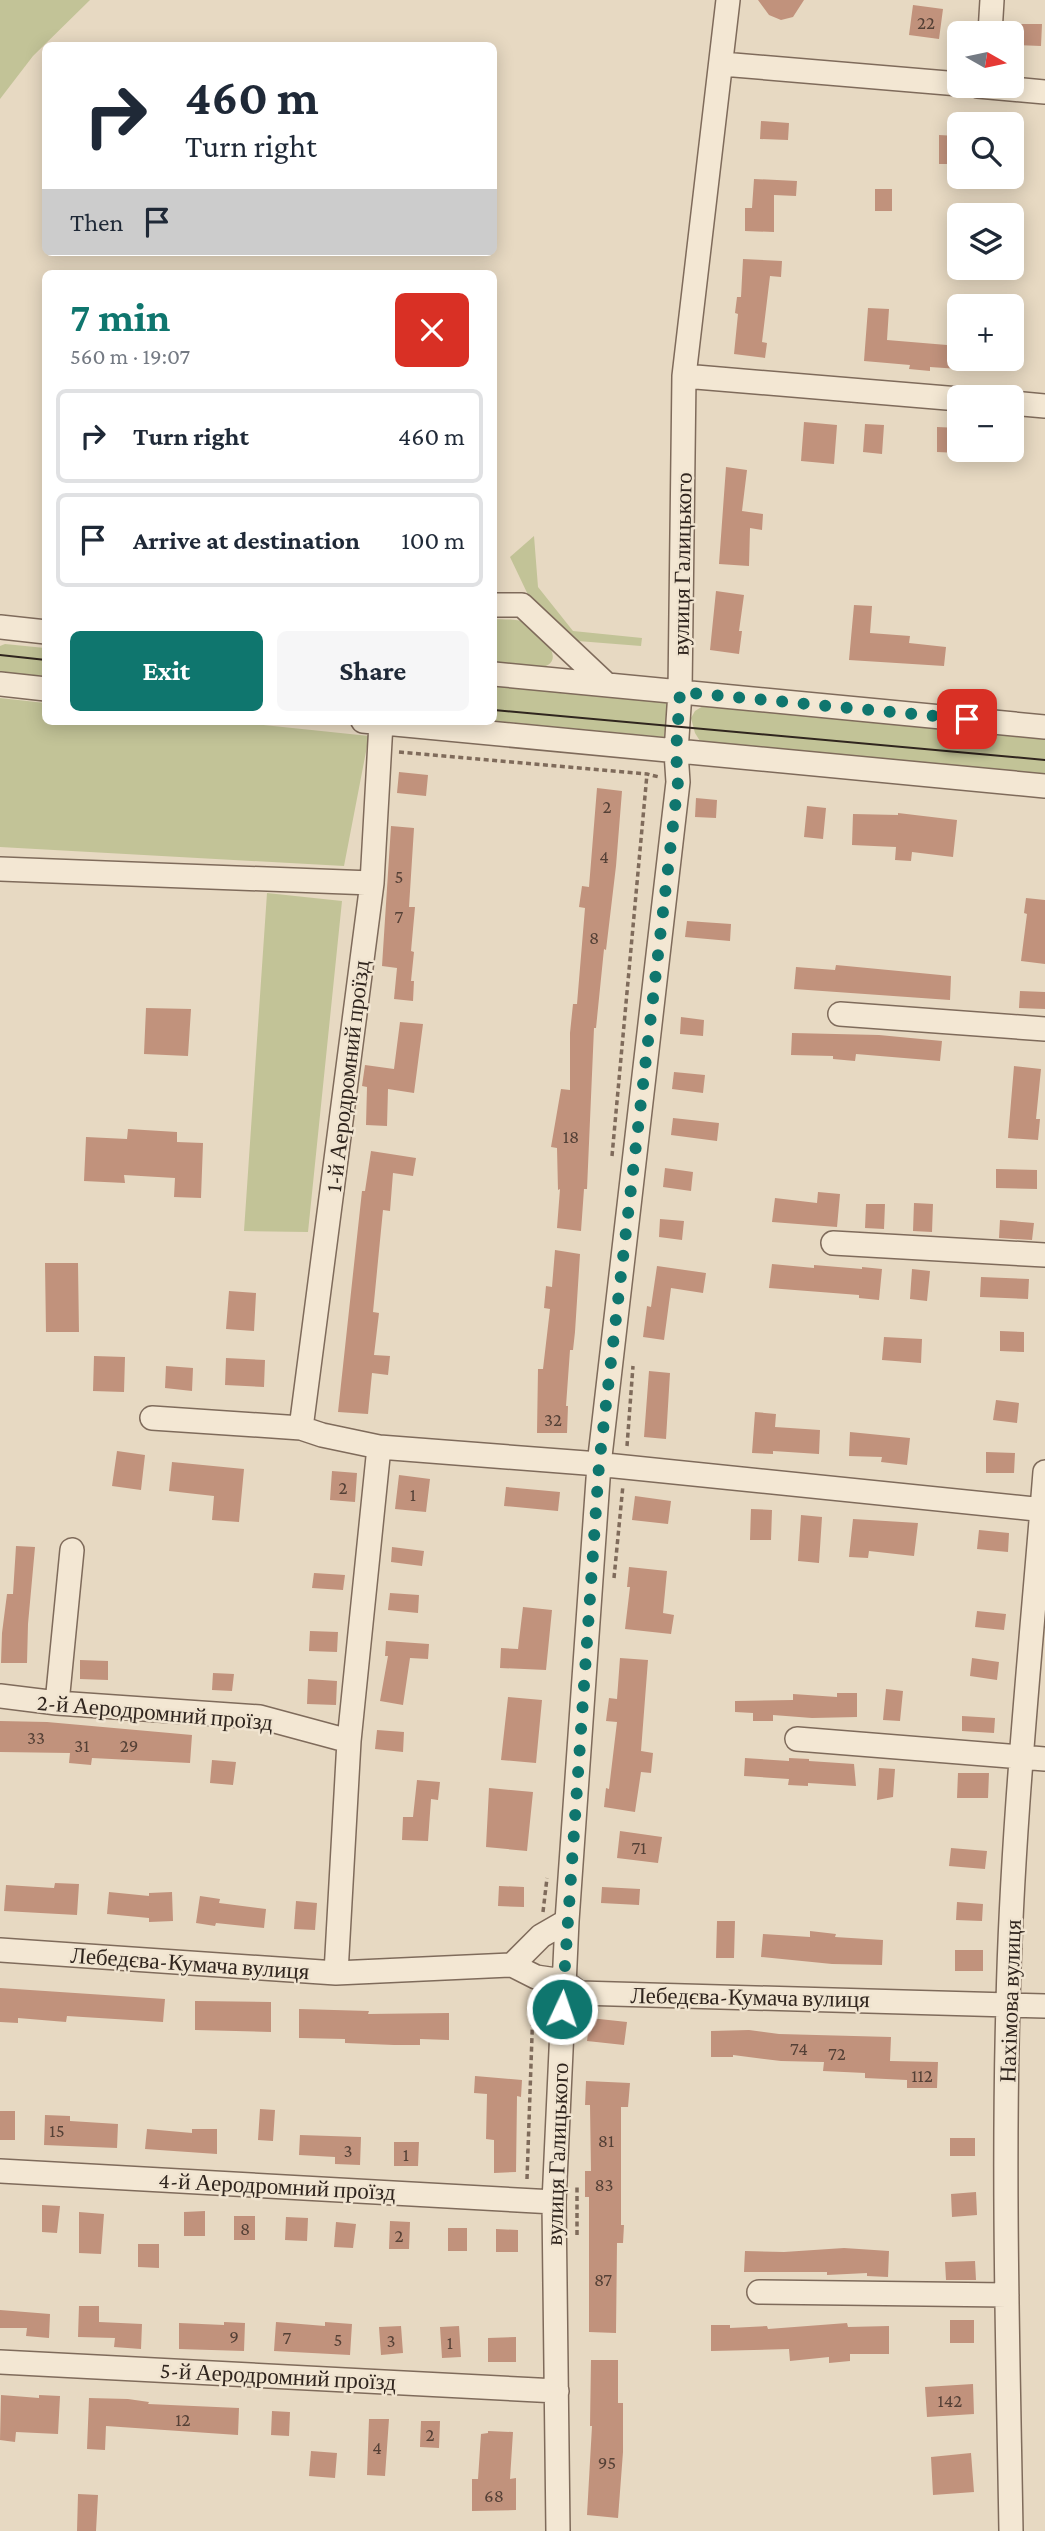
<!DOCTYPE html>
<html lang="en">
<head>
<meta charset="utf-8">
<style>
  :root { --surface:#fff; --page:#f6f6f7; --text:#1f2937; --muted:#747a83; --line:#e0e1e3; --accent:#0f766e }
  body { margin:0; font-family:"Crimson Pro",serif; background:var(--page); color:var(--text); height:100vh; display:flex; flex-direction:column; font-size:26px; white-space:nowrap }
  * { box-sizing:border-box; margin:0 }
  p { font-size:23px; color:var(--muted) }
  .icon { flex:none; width:38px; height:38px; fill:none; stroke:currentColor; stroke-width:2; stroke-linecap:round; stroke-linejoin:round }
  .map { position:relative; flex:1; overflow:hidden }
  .sheet { position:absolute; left:42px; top:270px; width:455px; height:455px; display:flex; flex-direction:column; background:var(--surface); border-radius:10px; box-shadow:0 4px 18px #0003 }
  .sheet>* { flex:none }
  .guide { position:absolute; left:42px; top:42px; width:455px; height:214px; border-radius:10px; box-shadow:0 4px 18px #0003; background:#fff; color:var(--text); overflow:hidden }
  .needle { width:46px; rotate:99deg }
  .buttons { position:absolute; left:947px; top:21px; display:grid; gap:14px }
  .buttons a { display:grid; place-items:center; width:77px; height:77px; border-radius:10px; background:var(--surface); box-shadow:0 4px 18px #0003; font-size:35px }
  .pin { position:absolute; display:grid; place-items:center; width:60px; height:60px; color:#fff; margin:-30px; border-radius:14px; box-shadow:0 4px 10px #0006 }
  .me { position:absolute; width:77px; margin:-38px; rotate:3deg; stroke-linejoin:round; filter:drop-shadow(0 0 5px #0008) }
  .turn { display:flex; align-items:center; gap:24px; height:147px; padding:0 28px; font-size:32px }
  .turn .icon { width:91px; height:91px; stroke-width:2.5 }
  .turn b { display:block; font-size:49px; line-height:60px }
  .then { display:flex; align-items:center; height:66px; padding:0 28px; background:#0003; gap:14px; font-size:26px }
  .round { display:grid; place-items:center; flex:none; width:74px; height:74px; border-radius:10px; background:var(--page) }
  .overview { display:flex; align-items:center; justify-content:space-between; height:119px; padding:0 28px }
  h1 { font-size:42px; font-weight:700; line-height:52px; color:var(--accent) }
  .action { display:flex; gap:14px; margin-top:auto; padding:14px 28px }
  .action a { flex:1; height:80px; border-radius:10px; background:var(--accent); color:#fff; font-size:28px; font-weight:700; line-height:80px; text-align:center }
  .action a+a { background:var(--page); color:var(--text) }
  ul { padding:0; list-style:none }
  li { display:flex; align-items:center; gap:21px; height:94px; margin:0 14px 10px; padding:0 14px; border:4px solid var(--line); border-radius:10px }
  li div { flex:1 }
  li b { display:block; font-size:26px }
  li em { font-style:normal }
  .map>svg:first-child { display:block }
  .green { fill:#c2c397 }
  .building { fill:#c1927c }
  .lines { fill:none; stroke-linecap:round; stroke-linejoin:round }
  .minor-casing { stroke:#7f6b5b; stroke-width:26 }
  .path { stroke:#7f6b5b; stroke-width:3.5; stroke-dasharray:5 3.5; stroke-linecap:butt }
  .minor { stroke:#f3e7d3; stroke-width:23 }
  .tram { stroke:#30251e; stroke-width:2 }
  .route { stroke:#0f766e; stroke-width:12; stroke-dasharray:0 21.6 }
  .labels { text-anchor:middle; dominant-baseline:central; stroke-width:5; stroke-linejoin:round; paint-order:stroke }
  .number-label { font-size:19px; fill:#544036 }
  .street-label { font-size:23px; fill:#30251e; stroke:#f0e4d0 }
</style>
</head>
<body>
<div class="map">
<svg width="1045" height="2531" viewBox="0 0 1045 2531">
  <rect width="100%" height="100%" fill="#e7d9c2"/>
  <path class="green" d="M0 0H90L33 56 0 99Z
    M534 536 538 587 573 631 642 638 641 646 565 640 530 599 510 557Z
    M494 619C503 620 518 618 526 623 536 629 564 655 548 665 540 671 505 664 494 663Z
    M5 644 45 648V676L0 672V646Z
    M494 686 669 703 664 737 494 721Z
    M0 698 45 703 46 721H224L369 736 344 866 0 847Z
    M703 706 1045 739V775L700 741 695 733 691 718 695 711Z
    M267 893 342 901 308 1232 244 1231Z"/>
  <path class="building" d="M758 0H804L793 17 781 20 769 15Z
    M913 5 943 9 939 39 909 35Z
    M1013 24H1042L1041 46 1013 45Z
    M761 121 789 123 788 140 760 139Z
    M939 135 956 136V164H939Z
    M754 179 797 181 796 196 774 195V232L745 231V208H752Z
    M875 189H892V211H875Z
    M743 259 782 261 781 277 770 276 762 342 767 343 765 358 734 354 738 314 735 313 737 297H741Z
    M868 308 889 309 887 340 959 346V369L930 367V371L909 369 910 365 864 361Z
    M804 422 837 425 834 464 801 461Z
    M865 424 884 425 882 454 863 452Z
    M937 427 959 428V453L937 452Z
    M726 467 747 470 742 511 763 514 762 530 750 528 749 566 719 564Z
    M716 591 744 595 739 631H742L739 654 710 650Z
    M854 605 872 606 870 633 910 636 909 643 946 647 944 666 849 660Z
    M399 772 428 775 426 796 397 793Z
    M597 788 622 791 616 866 606 950 604 949 596 1028H594L587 1189H584L581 1231 557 1228 560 1189 558 1190 557 1148 551 1147 561 1089 570 1090V1033L573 1004H577L585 908 579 907 582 886 589 887Z
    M696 798 717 800 716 818 695 817Z
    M807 806 826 808 823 839 804 837Z
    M898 813 957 820 953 857 912 852 911 861 895 860 896 847 852 845 853 814 898 815Z
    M391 826 414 828 409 907H415L411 951 414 952 411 981H414L413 1001 394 999 397 968 382 966Z
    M1026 898 1045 900V964L1021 961 1027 914 1024 913Z
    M687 921 731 924 730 941 685 937Z
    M836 965 951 976 950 1000 794 989 796 967 835 970Z
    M1020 991 1045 992V1009L1019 1008Z
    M146 1008 191 1009 188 1056 144 1054Z
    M681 1017 704 1020 703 1036 680 1034Z
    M400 1022 423 1024 414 1093 388 1089 387 1126 366 1125 367 1087 362 1086 365 1065 394 1069Z
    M792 1033 879 1035 942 1041 940 1061 856 1054 855 1061 833 1059V1056L791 1055Z
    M1014 1066 1041 1069 1036 1119H1040L1038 1140 1008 1138Z
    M674 1072 705 1075 703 1093 672 1089Z
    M673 1118 719 1123 717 1141 671 1135Z
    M128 1129 177 1132V1142L203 1143 201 1198 174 1197 175 1178 124 1175 125 1183 84 1181 86 1137 127 1139Z
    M371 1151 416 1158 413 1176 393 1173 390 1211 383 1210 373 1312 379 1313 374 1355 390 1356 388 1375 372 1373 368 1414 338 1412 362 1191H365Z
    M665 1168 693 1172 691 1191 663 1187Z
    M996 1169 1037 1170V1189L996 1188Z
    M818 1192 840 1194 837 1227 772 1222 775 1198 817 1203Z
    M914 1203 933 1204 932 1232 913 1231Z
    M866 1204H885L884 1229 865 1228Z
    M660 1219 684 1221 682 1240 659 1237Z
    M1000 1220 1034 1223 1032 1240 999 1238Z
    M555 1250 580 1254 575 1332 573 1350H570L566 1406H568L567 1433H537L538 1369H543L550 1309 544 1308 546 1286 552 1287Z
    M45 1263H78L79 1332H46Z
    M772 1264 814 1268V1265L862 1269V1267L882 1269 879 1300 859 1298V1295L769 1288Z
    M657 1266 706 1273 703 1293 671 1288 664 1340 643 1337 647 1306 651 1307Z
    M912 1269 930 1271 927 1301 910 1299Z
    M981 1277 1029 1279 1028 1299 980 1297Z
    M229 1291 256 1293 254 1331 226 1329Z
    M1000 1331 1024 1332V1352L1000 1351Z
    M884 1337 922 1339 921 1363 882 1360Z
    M94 1356 125 1357 124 1392 93 1391Z
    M226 1358 265 1360 264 1387 225 1385Z
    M166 1366 193 1368 192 1391 165 1388Z
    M649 1371 670 1373 666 1439 644 1437Z
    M996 1400 1019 1403 1017 1423 993 1420Z
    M755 1412 776 1414 775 1427 820 1430 819 1454 773 1451V1454L752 1453Z
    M850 1432 910 1438 907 1465 881 1462 882 1457 849 1456Z
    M117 1451 145 1455 141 1490 112 1486Z
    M986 1452 1015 1453 1014 1473H986Z
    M172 1462 244 1469 239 1522 212 1520 214 1496 169 1491Z
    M332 1471 357 1473 355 1502 330 1500Z
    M399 1475 430 1479 426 1512 395 1509Z
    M506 1487 560 1492 558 1511 504 1506Z
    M635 1496 671 1501 668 1524 632 1520Z
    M751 1509 772 1510 771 1540H750Z
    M801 1515 822 1517 819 1563 798 1561Z
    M853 1519 918 1523 914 1556 869 1551 868 1558 849 1557Z
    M979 1530 1009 1533 1008 1552 977 1549Z
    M16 1546 35 1547 28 1624 27 1663H1L2 1633 7 1594H13Z
    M392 1547 424 1551 422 1566 391 1562Z
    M629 1567 667 1571 663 1613 674 1615 671 1634 625 1629 630 1587H627Z
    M314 1573 345 1575 343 1590 312 1588Z
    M390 1593 419 1595 418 1613 388 1610Z
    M523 1607 552 1610 546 1670 500 1668 501 1648 518 1649Z
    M977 1611 1006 1614 1004 1630 975 1627Z
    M310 1631 338 1632 337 1652 309 1651Z
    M386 1641 429 1644 428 1659 410 1658 403 1705 380 1701 388 1656H385Z
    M620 1658 648 1660 641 1751 653 1753 651 1773 641 1772 635 1812 604 1807 606 1788 609 1789 617 1722 606 1721 609 1698 617 1699Z
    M972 1658 999 1662 997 1680 970 1676Z
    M80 1660 108 1661V1680L80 1679Z
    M213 1673 234 1674 232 1691 212 1690Z
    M308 1679 337 1681 336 1705 307 1704Z
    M886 1689 903 1691 900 1721 883 1720Z
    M837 1693H857V1717L812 1718 773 1715V1721H753V1713L735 1712V1701L793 1700V1694L837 1697Z
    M508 1697 542 1700 536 1763 501 1760Z
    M962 1716 995 1718 994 1733 962 1731Z
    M0 1721 47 1722 192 1735 190 1763 92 1758 91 1765 69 1763 70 1753 0 1752Z
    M377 1730 404 1732 403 1752 375 1749Z
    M745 1758 789 1761V1758L809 1759V1761L854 1764 856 1786 808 1783V1786L788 1785 789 1779 744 1776Z
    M212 1760 236 1762 233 1785 210 1783Z
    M879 1768 895 1769 893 1797 877 1800Z
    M958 1773H989L988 1798H957Z
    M417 1780 440 1782 438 1800 431 1799 428 1841 402 1840 403 1817H413Z
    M489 1788 533 1792 527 1851 486 1847Z
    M620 1831 662 1837 658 1863 617 1858Z
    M951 1848 987 1851 985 1869 949 1866Z
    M55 1883 79 1884 77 1915 4 1911 6 1885 54 1888Z
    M499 1886 524 1887V1907L498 1906Z
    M602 1887 640 1889 639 1905 601 1903Z
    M109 1892 149 1896V1893L172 1892 173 1921 149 1922V1918L107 1914Z
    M200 1896 220 1899 219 1903 266 1909 264 1928 216 1923 215 1926 196 1923Z
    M296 1901 317 1903 315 1930 294 1929Z
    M957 1902 983 1904 982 1921 956 1920Z
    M717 1921H735L734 1958H716Z
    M810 1931 836 1934 835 1937 883 1940 882 1965 832 1964 761 1957 763 1934 810 1937Z
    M955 1950H983V1971H955Z
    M0 1988 165 1999 163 2022 67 2016 66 2022 18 2018V2023L0 2022Z
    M195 2001 271 2002V2032L195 2030Z
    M299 2009 369 2011 368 2014 449 2013V2040L420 2039V2045H394L345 2043V2039L299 2038Z
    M590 2018 627 2022 624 2045 587 2041Z
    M749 2030 779 2034 891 2037 890 2061 938 2062 937 2088H907V2080L865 2078V2073L823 2071 824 2062 781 2061 733 2055V2057H711V2031Z
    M475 2076 522 2080 521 2097 517 2096 516 2172 494 2173V2140L486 2139 487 2094 474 2093Z
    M586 2081 630 2083 628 2107H621V2225H624L623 2243H617L616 2333 589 2332V2197H585V2171H591L590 2105H585Z
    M260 2109 275 2110 273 2141 258 2140Z
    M0 2111H15V2140H0Z
    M45 2115 70 2116V2121L118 2124 117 2148 44 2145Z
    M147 2129 192 2133V2129H217V2154L145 2149Z
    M300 2135 361 2137 360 2165 335 2164V2157L299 2155Z
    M950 2138H975V2156H950Z
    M394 2142H419L418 2166H394Z
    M976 2192 977 2215 952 2217 951 2194Z
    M42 2205 60 2206 57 2233 42 2232Z
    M205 2211V2236H184V2212Z
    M79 2212 104 2214 101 2254 79 2253Z
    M234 2216H255V2240H234Z
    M286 2217 308 2218 307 2241 285 2240Z
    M390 2221 410 2222 409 2249H389Z
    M336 2222 356 2224 353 2248 334 2247Z
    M448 2228H467V2251H448Z
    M496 2229 518 2230V2252H496Z
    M138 2244H159V2268L138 2267Z
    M844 2248 889 2251 888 2277 867 2276V2273L827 2275V2272H744L745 2251 784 2252Z
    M975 2261 976 2280H946L945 2262Z
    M79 2306H99V2322L142 2324 141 2349 114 2347 115 2338 78 2337Z
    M0 2310 50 2314 49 2338 26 2336 27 2328H0Z
    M950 2320H974V2343H950Z
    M224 2322 245 2323 244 2351 179 2349V2323L224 2325Z
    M276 2322 325 2326V2322L352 2324 350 2355 274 2351Z
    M847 2323 848 2327 889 2326V2354H850V2361L829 2363V2357L790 2361 789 2349 711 2351V2325H730V2328L767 2326 768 2329Z
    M401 2326 403 2353 381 2355 379 2327Z
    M459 2326 461 2357 442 2358 440 2327Z
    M516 2337V2362H488V2338Z
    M591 2360H618V2403H623V2452L618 2518 587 2515 592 2426H590Z
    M973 2384 974 2414 927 2417 925 2387Z
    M1 2395 39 2398V2395L60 2396 58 2434 16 2432 15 2442 0 2440Z
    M89 2398 128 2399 149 2402 148 2404 239 2408 238 2435 106 2426 105 2450 87 2449Z
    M272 2411 290 2412 289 2436 271 2435Z
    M369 2419H389L385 2476 367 2475Z
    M421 2421H440L439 2448 420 2447Z
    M488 2431 513 2432 510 2479 516 2478V2510L472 2511V2479H478L481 2434 488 2433Z
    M311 2451 337 2453 335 2478 309 2476Z
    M971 2453 974 2492 933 2495 931 2457Z
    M78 2494 98 2495 96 2531H77Z"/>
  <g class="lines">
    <defs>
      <path id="minor" d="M990 33 992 0
        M722 64 959 84
        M978 86 1045 92
        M684 376 959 399
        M1012 403 1045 406
        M494 605H522L607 685
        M0 627 46 632
        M494 674 1045 727
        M0 684 46 689
        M363 721 1045 786
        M0 869 372 883
        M840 1014 1045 1029
        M833 1243 1045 1255
        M152 1418 301 1428 322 1435 379 1447 586 1463 1045 1510
        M301 1428 372 883 381 723
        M0 1696 57 1703 260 1717 349 1741 379 1447
        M57 1703 72 1550
        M797 1739 1045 1759
        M0 1950 336 1973 512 1965 536 1977 563 1981 579 1993 1045 2006
        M512 1965 541 1936 567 1921
        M336 1973 349 1741
        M0 2171 554 2202
        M759 2292 1007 2295
        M0 2362 557 2391
        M558 2531 554 2202 567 1921 599 1465 678 782 676 752 680 692 684 376 728 0
        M1011 2531C1008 2355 1003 2179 1008 2004 1012 1826 1031 1649 1045 1472"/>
    </defs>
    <use href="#minor" class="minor-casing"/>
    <path class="path" d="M399 752 647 774 659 777
      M612 1156 647 774
      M627 1446 633 1366
      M614 1578 623 1485
      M543 1912 547 1878
      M527 2179 533 2007 539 1996
      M577 2235V2187"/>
    <use href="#minor" class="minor"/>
    <path class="tram" d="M0 655 46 660
      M494 710 1045 760"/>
  </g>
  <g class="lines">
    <path class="route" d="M562 2009 599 1465 678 782 676 752 680 692 967 719"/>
  </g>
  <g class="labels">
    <g class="number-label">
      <text x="926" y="22">22</text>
      <text x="607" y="806">2</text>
      <text x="604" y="856">4</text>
      <text x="399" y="876">5</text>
      <text x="399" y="916">7</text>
      <text x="594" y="937">8</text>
      <text x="571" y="1136">18</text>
      <text x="553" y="1419">32</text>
      <text x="343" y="1487">2</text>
      <text x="413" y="1494">1</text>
      <text x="36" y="1737">33</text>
      <text x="82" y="1745">31</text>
      <text x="129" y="1745">29</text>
      <text x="639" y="1847">71</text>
      <text x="799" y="2048">74</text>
      <text x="837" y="2053">72</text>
      <text x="922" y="2075">112</text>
      <text x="57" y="2130">15</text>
      <text x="606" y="2140">81</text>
      <text x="348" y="2150">3</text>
      <text x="406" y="2154">1</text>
      <text x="604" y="2184">83</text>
      <text x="245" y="2228">8</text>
      <text x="399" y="2235">2</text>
      <text x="603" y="2279">87</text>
      <text x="234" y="2336">9</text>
      <text x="287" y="2337">7</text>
      <text x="338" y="2339">5</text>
      <text x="391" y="2340">3</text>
      <text x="450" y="2342">1</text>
      <text x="950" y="2400">142</text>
      <text x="183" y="2419">12</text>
      <text x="430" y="2434">2</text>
      <text x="377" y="2447">4</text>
      <text x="607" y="2462">95</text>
      <text x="494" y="2495">68</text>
    </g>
    <g class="street-label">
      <text transform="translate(682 564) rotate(-89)">вулиця Галицького</text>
      <text transform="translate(347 1076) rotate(-83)">1-й Аеродромний проїзд</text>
      <text transform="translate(155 1712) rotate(5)">2-й Аеродромний проїзд</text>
      <text transform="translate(190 1963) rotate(4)">Лебедєва-Кумача вулиця</text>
      <text transform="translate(750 1997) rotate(1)">Лебедєва-Кумача вулиця</text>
      <text transform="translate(1010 2001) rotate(-88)">Нахімова вулиця</text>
      <text transform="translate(557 2154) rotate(-88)">вулиця Галицького</text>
      <text transform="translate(277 2186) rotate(3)">4-й Аеродромний проїзд</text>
      <text transform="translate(278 2376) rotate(3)">5-й Аеродромний проїзд</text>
    </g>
  </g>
</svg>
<div class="buttons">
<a><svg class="needle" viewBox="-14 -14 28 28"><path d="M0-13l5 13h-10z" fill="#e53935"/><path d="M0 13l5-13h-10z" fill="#747a83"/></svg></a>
<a><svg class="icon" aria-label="search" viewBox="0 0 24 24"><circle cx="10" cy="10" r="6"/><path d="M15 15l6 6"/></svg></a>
<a><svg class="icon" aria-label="layers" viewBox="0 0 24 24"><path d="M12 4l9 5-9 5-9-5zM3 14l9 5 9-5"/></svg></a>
<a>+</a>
<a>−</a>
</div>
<div class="pin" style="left:967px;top:719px;background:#d93025"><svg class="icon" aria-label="arrive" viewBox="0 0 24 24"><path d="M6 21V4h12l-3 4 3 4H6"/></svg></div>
<svg class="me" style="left:562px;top:2009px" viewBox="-20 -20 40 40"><circle r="17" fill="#0f766e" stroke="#fff" stroke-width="3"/><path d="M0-11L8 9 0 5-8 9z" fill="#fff"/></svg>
<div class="guide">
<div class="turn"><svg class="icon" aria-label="right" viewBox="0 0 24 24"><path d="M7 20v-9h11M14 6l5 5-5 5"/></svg><div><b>460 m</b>Turn right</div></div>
<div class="then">Then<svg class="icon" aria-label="arrive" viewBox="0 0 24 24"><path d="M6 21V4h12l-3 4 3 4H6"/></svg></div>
</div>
<section class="sheet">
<div class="overview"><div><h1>7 min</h1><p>560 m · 19:07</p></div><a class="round" style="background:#d93025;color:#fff"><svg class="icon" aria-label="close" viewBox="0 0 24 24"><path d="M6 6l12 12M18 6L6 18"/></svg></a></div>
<ul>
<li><svg class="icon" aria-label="right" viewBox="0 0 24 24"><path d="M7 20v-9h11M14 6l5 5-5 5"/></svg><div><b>Turn right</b></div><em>460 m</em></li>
<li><svg class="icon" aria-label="arrive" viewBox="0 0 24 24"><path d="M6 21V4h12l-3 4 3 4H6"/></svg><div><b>Arrive at destination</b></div><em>100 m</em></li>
</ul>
<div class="action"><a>Exit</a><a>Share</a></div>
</section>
</div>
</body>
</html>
